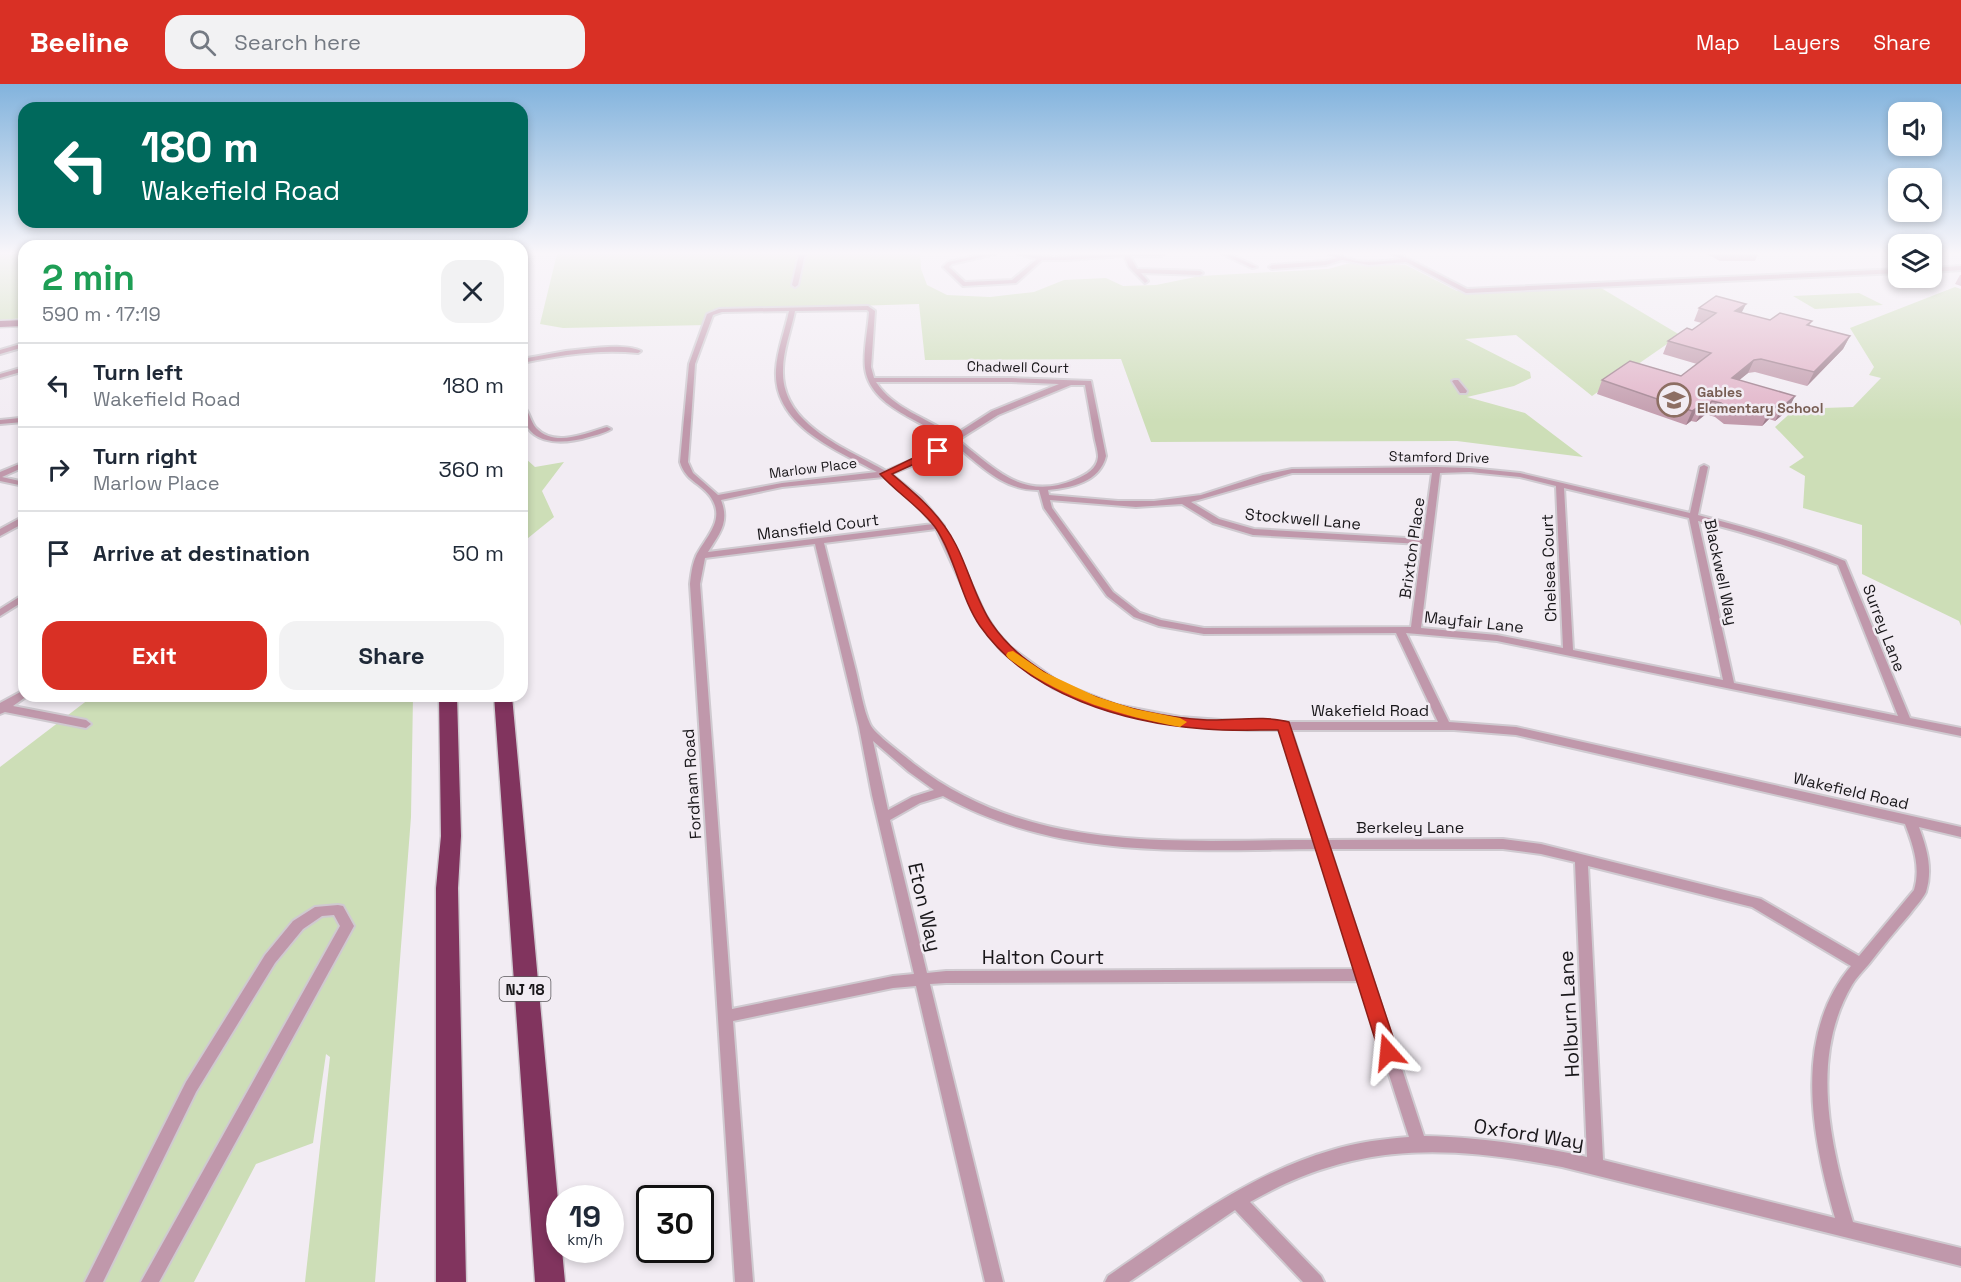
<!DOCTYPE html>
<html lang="en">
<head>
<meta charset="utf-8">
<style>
  :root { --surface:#fff; --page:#f2f2f3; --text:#1f2937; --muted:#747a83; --line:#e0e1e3; --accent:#d93025 }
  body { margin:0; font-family:"Space Grotesk",sans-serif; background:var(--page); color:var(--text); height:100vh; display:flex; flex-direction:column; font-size:22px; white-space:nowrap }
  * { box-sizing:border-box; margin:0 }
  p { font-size:20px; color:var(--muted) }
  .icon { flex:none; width:33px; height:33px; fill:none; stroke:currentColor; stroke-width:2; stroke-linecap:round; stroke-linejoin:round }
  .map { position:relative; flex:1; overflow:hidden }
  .drawer { position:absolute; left:18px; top:156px; width:510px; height:462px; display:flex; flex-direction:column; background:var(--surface); border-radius:18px; box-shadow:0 3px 9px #0003 }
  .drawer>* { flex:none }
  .guide { position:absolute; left:18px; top:18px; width:510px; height:126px; border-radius:18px; box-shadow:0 3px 9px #0003; background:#00695c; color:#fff; overflow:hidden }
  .tools { position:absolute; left:1888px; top:18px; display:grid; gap:12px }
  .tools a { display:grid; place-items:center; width:54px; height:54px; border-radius:12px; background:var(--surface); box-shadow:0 3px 9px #0003; font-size:30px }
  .speed { position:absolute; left:546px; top:1101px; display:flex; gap:12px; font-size:30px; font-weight:700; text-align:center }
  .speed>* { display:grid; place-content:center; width:78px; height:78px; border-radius:50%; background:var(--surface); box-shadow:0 3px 9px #0003; line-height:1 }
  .speed small { font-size:15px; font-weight:400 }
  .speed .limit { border:3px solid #111; border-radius:9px; background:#fff; color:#111 }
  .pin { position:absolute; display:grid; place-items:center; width:51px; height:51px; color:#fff; margin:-26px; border-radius:12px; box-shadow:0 3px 9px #0006 }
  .me { position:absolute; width:66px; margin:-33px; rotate:342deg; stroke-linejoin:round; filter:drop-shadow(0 0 4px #0008) }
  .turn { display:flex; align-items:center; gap:21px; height:126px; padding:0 24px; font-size:27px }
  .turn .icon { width:78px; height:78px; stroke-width:2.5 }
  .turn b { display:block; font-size:42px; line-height:51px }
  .round { display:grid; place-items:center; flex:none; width:63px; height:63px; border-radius:18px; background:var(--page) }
  .summary { display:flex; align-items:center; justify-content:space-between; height:102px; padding:0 24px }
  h1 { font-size:36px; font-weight:700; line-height:45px; color:#1e9e55 }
  .cta { display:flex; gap:12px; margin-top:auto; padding:12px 24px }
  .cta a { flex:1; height:69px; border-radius:18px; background:var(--accent); color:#fff; font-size:24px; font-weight:700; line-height:69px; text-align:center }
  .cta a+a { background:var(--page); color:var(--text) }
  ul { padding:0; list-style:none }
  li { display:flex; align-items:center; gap:18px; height:84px; padding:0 24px; border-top:2px solid var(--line) }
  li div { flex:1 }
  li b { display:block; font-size:22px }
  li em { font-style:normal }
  header { display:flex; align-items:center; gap:36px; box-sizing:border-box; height:84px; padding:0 30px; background:var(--accent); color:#fff }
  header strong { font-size:28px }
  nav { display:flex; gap:33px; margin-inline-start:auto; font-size:21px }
  .search { width:420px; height:54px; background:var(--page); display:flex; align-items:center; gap:15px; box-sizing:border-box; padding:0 21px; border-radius:18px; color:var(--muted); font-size:22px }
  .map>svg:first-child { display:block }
  .green { fill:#cddeb7 }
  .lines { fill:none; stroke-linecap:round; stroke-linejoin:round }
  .street-casing { stroke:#cfcad0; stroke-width:4 }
  .secondary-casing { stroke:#cfcad0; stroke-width:3 }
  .highway-casing { stroke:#cfcad0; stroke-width:3 }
  .street { fill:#c098ab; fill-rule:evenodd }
  .secondary { fill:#a66e8a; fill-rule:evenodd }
  .highway { fill:#81345e; fill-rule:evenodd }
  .wall { fill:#c29bac }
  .shaded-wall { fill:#9e7e8c }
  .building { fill:#e1b4c8; stroke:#9e7e8c; stroke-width:1.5 }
  .route { fill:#d93025; stroke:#8d1f18; stroke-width:1.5 }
  .slow { fill:#f59e0b }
  .labels { text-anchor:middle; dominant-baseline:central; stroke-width:5; stroke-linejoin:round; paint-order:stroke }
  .far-street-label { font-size:14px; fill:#19171a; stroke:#f2ecf3 }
  .far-education-label { font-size:14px; font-weight:bold; fill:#785e54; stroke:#f2ecf3; text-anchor:start }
  .shield { fill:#f2ecf3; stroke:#5a575b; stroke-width:1.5 }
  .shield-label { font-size:15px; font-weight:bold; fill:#19171a }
  .street-label { font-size:16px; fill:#19171a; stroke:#f2ecf3 }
  .near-street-label { font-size:20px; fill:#19171a; stroke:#f2ecf3 }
</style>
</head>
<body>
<header>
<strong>Beeline</strong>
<div class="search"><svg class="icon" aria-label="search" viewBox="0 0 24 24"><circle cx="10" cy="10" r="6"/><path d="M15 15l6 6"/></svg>Search here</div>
<nav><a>Map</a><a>Layers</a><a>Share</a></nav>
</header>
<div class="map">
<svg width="1961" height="1198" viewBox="0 0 1961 1198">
  <rect width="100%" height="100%" fill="#f2ecf3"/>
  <path class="green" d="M0 170H24V234L0 236Z
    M557 170H920L921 185 927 201 947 211 990 213 1034 208 1064 196 1106 194 1123 202 1156 201 1200 192 1328 185 1350 179 1406 181 1457 207 1596 201 1680 251 1592 312 1516 251 1465 255 1530 288 1531 294 1514 302 1467 313 1525 329 1583 373 1457 357 1151 358 1121 275 925 276 919 220 721 226 707 241 563 244 540 240Z
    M1955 203 1961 205V542L1959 537 1862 490V441L1803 424 1805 392 1789 383 1804 373 1775 343 1795 325 1853 323 1881 294 1869 291 1874 283 1850 244Z
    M1859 209 1883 221 1815 225 1793 212Z
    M522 366 525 374 535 383 564 378 542 407 554 433 522 459Z
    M93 612H413L411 733 375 1198H305L330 973 326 970 313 1059 256 1080 194 1198H0V683Z"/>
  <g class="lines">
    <defs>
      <path id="street" d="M799 170H805L798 201 795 203 792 201Z
        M984 170H995L952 180 949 183 965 198 1012 196 1037 175 1018 170 1054 173 1099 170H1164L1161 172H1130L1137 185 1200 187 1203 189 1200 191 1141 189 1148 197 1145 199 1129 183 1124 172 1065 176H1042L1016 199 963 202 943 183 948 178Z
        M1222 170H1230L1257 183 1252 184Z
        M1329 170C1339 170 1347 175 1357 177 1372 179 1386 177 1401 175L1392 170H1399L1467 205 1899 185V189L1466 209 1406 178 1369 181 1342 176 1326 181 1272 185 1269 183 1272 181 1326 177 1337 174Z
        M1961 182V186L1932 188V184Z
        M868 222 875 227 871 283 874 294H1011L1091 297 1106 372C1100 398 1071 404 1048 406L1049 411 1118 417H1154L1201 411 1263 391 1292 385 1436 383 1470 384 1520 389 1690 429 1700 383 1704 381 1708 383 1698 431C1748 444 1797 458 1845 477L1910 634 1961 644V652L1497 557 1406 549 1449 638 1516 643 1961 743V753L1919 743C1927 765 1933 785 1926 808 1922 816 1915 823 1910 830 1896 846 1882 863 1869 880 1863 887 1856 894 1852 901 1809 974 1831 1063 1853 1138L1961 1164V1182L1562 1083C1446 1061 1356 1057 1250 1118L1321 1192 1324 1198H1303L1235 1126 1129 1198H1105L1108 1192C1179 1144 1248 1090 1332 1066 1357 1058 1383 1055 1409 1053L1359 897 946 899 930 900 1003 1198H985L916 902 893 904 733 937 753 1198H735L690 500C691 491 692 481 696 472 705 454 724 438 713 417 705 400 686 399 680 378L689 280 707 230 719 225ZM867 226 869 228C868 245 863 268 865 284 870 323 920 335 948 356L921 372 886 387C846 364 781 341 783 286 783 266 791 247 795 227ZM789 227C785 247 777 266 776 286 773 342 837 366 877 388L782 399 718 411 693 389 688 378 695 280 713 231 722 228ZM876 298H1011L1059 300 992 327 953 352C928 334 893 325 876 298ZM1071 301H1085C1088 318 1091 334 1094 351 1095 358 1098 366 1098 373 1097 385 1086 391 1076 395 1023 418 996 385 958 356L998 331ZM953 359C979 380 1003 407 1039 406L1044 424 1107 512 1134 533 1159 542 1204 550 1396 549 1438 638H1248L1180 633 1117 621 1060 599 1010 563 996 547 985 530 958 471 943 443 944 442 921 414 891 390 927 376ZM1470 388 1520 393 1556 402 1563 564 1497 551 1421 544 1440 389ZM1292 389H1432L1423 455 1254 445 1219 435 1191 418ZM884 393 915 418 933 440 708 468C719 450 730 439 721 416L782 403ZM1564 404 1689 434 1723 596 1573 566ZM1050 416 1136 423 1182 420 1213 439 1253 451 1422 460 1411 543 1204 544 1161 536 1140 529 1113 508 1052 424ZM1698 437C1746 448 1792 463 1838 481L1898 632 1734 599ZM936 445 975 530 988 550 1002 567 1053 604 1111 627 1180 641 1248 646H1280L1315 756C1176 756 1030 771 913 679 904 671 874 650 870 640 863 625 860 603 856 587 845 544 835 502 824 459ZM815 460 859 643 872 711 914 890 893 892 732 925 700 500 705 474ZM1291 646H1454L1516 651 1905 740C1913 761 1921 783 1914 806L1859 872 1761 815 1541 760 1503 755 1327 756ZM873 657 909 688 934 706 912 713 888 726ZM943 712C1060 777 1189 766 1318 765L1356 885 946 887 927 889 890 736 920 719ZM1330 765H1503L1541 770 1575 778 1587 1073C1533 1061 1479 1053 1424 1052ZM1588 782 1752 823 1851 882C1792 952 1812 1054 1835 1134L1603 1076Z
        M24 259V263L0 270V266Z
        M594 264C608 263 628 261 641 267L638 269C598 265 561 271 522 279V275L566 267Z
        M24 283V287L0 294V290Z
        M1454 296H1458L1467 307 1466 309H1460L1452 297Z
        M522 321C529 325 530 337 536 344 555 364 585 349 607 343L611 345C605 349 596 351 589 353 559 362 522 361 522 321Z
        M20 334H23V338L0 340V336Z
        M24 378V383L2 393 24 398V402L0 397V388Z
        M24 432V439L0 452V445Z
        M24 510V517L0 532V525Z
        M24 606V612H27L13 622 86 636 91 640 86 644 5 628 0 630V619Z
        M338 821 343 822 354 842 159 1198H141L340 842 334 831 322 832 303 845 275 879 196 1008 103 1198H85L186 998 265 871 293 837 315 823Z"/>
      <path id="secondary" d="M24 236V242L0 243V237Z"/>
      <path id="highway" d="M439 612H457L461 752 458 804 466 1198H436V804L441 752Z
        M494 612H512L560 1138V1166H562L565 1198H535Z"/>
    </defs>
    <use href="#street" class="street-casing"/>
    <use href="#secondary" class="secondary-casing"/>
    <use href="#highway" class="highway-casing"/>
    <use href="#street" class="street"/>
    <use href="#secondary" class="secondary"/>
    <use href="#highway" class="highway"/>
  </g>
  <path class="wall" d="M1707 170H1758L1755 177H1720Z
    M1960 191H1961V202L1955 200Z
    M1699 224 1741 229 1770 236 1812 237 1809 242 1850 252 1843 265 1807 302 1755 288 1748 289 1739 296 1788 326 1775 337 1769 335 1762 342 1724 340 1715 333 1706 330 1696 338 1691 337 1686 341 1597 310 1602 296 1681 292 1697 280 1663 270 1668 257 1692 246 1702 239 1694 237Z"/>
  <path class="shaded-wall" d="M1746 220 1740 232 1735 227Z
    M1850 252 1843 265 1807 302 1814 288Z
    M1754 276 1748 289 1726 307 1732 294Z
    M1795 312 1788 326 1775 337 1782 323Z
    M1712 317 1706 330 1696 338 1703 325Z
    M1776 322 1769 335 1762 342 1769 328Z
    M1698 323 1691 337 1686 341 1692 327Z"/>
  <path class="building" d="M1716 212 1746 220 1735 227 1770 236 1780 229 1812 237 1807 241 1850 252 1814 288 1761 275 1754 276 1732 294 1795 312 1782 323 1776 322 1769 328 1730 327 1721 319 1712 317 1703 325 1698 323 1692 327 1602 296 1630 277 1681 292 1711 269 1668 257 1687 244 1692 246 1716 229 1699 224Z"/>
  <linearGradient id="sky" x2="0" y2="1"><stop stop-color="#82b3dd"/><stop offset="0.5" stop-color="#f9f6fa"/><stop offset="1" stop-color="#f9f6fa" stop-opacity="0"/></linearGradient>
  <rect width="1961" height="338" fill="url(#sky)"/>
  <path class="route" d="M934 364 943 367 892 390C917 411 941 431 956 461 969 486 976 517 992 540 1035 603 1135 632 1207 636 1232 637 1265 631 1289 638L1398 968 1395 974 1388 976 1381 974 1379 968 1278 646C1254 646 1229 647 1205 645 1125 639 1029 612 980 542 961 515 955 472 935 443 919 422 897 409 880 390Z"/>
  <path class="slow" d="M1013 567 1044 588 1097 613 1135 625 1180 634 1187 638 1180 643C1115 630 1062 615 1008 574L1006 571 1008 568Z"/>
  <defs>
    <symbol id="school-ring" viewBox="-11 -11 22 22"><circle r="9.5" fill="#f2ecf3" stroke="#8d6e63" stroke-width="1.5"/><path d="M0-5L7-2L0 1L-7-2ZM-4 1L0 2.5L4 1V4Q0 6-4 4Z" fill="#8d6e63"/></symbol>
  </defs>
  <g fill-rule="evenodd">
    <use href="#school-ring" x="1655" y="297" width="38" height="38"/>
  </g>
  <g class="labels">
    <g class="far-street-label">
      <text transform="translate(1018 283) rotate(1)">Chadwell Court</text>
      <text transform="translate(1439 373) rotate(1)">Stamford Drive</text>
      <text transform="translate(813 384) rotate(-7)">Marlow Place</text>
    </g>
    <g class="far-education-label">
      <text x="1697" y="308">Gables<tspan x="1697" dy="16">Elementary School</tspan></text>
    </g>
    <rect class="shield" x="499.5" y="893" width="51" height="24" rx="4.5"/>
    <g class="shield-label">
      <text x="525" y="905">NJ 18</text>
    </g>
    <g class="street-label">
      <text transform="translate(1303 435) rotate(5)">Stockwell Lane</text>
      <text transform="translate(818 443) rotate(-7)">Mansfield Court</text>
      <text transform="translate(1412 464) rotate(-82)">Brixton Place</text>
      <text transform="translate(1549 484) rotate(-92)">Chelsea Court</text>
      <text transform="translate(1721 488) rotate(78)">Blackwell Way</text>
      <text transform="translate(1474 538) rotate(6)">Mayfair Lane</text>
      <text transform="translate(1884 544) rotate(69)">Surrey Lane</text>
      <text x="1370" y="626">Wakefield Road</text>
      <text transform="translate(692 700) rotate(-94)">Fordham Road</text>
      <text transform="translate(1851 707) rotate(13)">Wakefield Road</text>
      <text x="1410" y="743">Berkeley Lane</text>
    </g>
    <g class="near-street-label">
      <text transform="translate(925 823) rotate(77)">Eton Way</text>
      <text x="1043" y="873">Halton Court</text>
      <text transform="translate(1569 930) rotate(-93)">Holburn Lane</text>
      <text transform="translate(1529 1050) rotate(9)">Oxford Way</text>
    </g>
  </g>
</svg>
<div class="tools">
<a><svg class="icon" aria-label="sound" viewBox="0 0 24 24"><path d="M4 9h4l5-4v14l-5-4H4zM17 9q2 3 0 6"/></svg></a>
<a><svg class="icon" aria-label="search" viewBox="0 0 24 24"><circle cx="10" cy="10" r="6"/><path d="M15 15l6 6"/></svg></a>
<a><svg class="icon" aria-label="layers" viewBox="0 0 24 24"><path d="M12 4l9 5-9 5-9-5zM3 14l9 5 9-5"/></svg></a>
</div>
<div class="speed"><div>19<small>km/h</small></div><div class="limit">30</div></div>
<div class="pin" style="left:938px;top:367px;background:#d93025"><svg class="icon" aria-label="arrive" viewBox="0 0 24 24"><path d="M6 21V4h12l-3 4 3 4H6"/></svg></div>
<svg class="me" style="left:1388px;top:968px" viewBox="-20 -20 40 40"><path d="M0-17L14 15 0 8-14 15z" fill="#d93025" stroke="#fff" stroke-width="4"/></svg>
<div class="guide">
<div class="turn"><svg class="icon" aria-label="left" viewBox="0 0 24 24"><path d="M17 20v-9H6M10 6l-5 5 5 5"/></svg><div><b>180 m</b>Wakefield Road</div></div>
</div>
<section class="drawer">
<div class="summary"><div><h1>2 min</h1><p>590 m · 17:19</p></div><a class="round"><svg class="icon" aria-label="close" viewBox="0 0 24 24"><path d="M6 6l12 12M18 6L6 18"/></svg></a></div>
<ul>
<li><svg class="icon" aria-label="left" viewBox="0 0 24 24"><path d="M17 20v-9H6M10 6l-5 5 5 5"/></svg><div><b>Turn left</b><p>Wakefield Road</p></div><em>180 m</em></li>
<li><svg class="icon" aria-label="right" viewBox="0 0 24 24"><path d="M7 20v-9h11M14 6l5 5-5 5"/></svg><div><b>Turn right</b><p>Marlow Place</p></div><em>360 m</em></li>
<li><svg class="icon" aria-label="arrive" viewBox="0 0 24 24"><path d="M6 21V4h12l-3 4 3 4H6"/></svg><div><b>Arrive at destination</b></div><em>50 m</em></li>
</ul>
<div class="cta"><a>Exit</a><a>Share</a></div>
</section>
</div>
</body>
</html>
